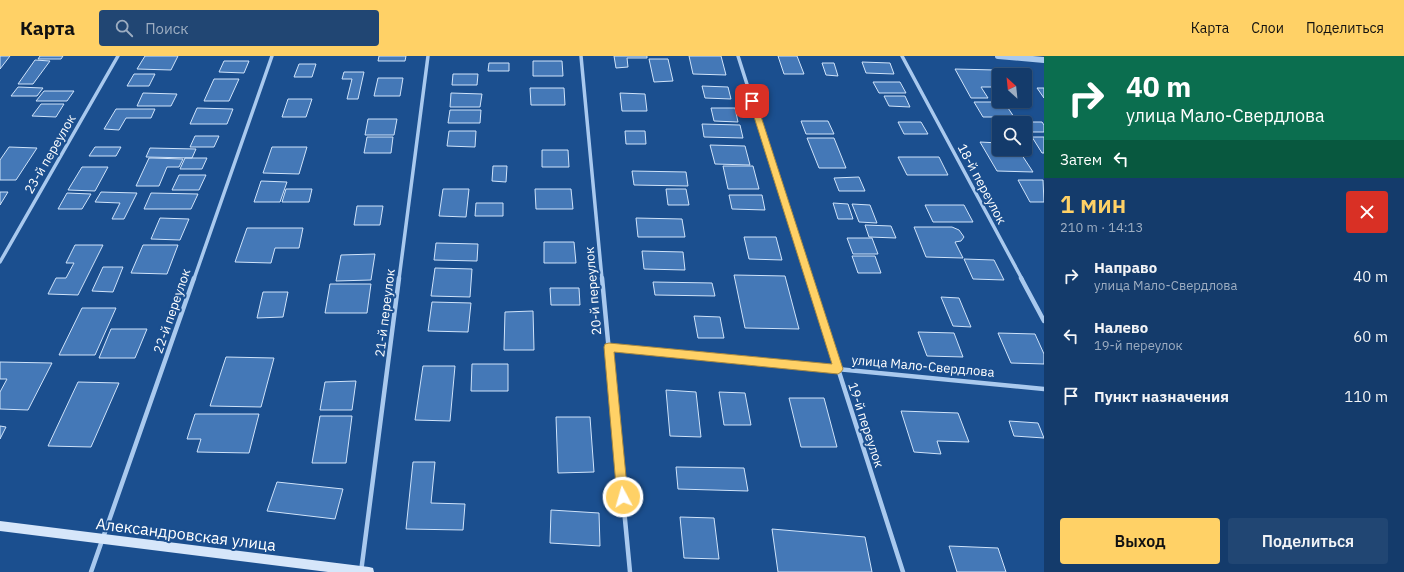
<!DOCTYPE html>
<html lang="ru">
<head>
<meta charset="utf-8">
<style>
  :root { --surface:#143b6b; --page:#214673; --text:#f1f3f6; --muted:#9dadc1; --line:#33557e; --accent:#ffd166 }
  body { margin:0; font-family:"IBM Plex Sans",sans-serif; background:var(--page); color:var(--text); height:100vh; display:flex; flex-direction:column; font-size:15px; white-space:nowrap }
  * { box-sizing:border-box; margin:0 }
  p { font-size:13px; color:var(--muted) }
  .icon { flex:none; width:22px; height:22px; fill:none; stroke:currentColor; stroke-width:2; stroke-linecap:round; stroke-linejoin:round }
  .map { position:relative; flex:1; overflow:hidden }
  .side { display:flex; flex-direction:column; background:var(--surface); width:360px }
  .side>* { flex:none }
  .guide { background:#0b6e4f; color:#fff; overflow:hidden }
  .needle { width:26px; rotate:333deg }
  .controls { position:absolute; left:992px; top:12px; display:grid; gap:8px }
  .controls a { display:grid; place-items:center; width:40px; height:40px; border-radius:4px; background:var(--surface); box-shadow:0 1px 3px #0004,0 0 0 1px var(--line); font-size:20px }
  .pin { position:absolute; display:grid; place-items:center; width:34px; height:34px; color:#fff; margin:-17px; border-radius:8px; box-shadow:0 2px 6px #0006 }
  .me { position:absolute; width:44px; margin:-22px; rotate:354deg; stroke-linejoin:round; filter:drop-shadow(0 0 3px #0008) }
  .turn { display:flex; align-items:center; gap:14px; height:84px; padding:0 16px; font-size:18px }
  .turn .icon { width:52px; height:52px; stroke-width:2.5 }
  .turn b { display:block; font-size:28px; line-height:34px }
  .then { display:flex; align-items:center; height:38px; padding:0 16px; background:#0003; gap:8px; font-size:15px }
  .round { display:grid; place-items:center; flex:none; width:42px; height:42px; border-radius:4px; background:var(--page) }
  .summary { display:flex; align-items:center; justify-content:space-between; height:68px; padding:0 16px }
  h1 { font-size:24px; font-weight:600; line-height:30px; color:var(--accent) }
  .button { display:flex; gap:8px; margin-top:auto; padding:8px 16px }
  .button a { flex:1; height:46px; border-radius:4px; background:var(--accent); color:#111; font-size:16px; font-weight:600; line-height:46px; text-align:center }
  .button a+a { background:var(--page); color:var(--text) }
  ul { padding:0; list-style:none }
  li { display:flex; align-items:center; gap:12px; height:60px; padding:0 16px }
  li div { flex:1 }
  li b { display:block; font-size:15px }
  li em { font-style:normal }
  header { display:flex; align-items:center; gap:24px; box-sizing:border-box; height:56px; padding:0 20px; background:var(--accent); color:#111 }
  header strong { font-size:19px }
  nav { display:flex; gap:22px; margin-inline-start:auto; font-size:14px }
  .search { width:280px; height:36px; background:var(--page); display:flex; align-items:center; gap:10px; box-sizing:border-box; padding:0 14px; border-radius:4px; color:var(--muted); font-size:15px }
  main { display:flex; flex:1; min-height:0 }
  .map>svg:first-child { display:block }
  .building { fill:#4478b7; stroke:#cfe3fa }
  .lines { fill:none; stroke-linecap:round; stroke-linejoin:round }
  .minor-far1 { stroke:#a9c9ee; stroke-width:3.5 }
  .minor { stroke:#a9c9ee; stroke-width:4.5 }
  .tertiary { stroke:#a9c9ee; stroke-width:6 }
  .secondary { fill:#d6e6fa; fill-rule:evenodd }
  .route { fill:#ffd166; stroke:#a68842 }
  .labels { text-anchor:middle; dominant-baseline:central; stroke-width:4; stroke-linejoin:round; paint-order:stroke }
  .street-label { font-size:13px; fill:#fff; stroke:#1b4f8f }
  .near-street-label { font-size:16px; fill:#fff; stroke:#1b4f8f }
</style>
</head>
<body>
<header>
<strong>Карта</strong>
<div class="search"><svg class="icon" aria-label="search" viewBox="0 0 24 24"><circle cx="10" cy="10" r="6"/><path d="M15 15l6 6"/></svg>Поиск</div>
<nav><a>Карта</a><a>Слои</a><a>Поделиться</a></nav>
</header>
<main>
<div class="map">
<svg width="1044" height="516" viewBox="0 0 1044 516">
  <rect width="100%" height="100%" fill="#1b4f8f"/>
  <path class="building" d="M0 0H10L0 13Z
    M40 0H63L61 3H38Z
    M145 0H178L171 14 137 13Z
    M379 0H406L405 5H378Z
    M614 0H647V2H627L628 11 616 12Z
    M689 0H721L726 19 693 18Z
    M778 0H797L804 18H784Z
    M649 3H668L673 25 654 26Z
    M35 4 50 5 33 28H18Z
    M224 5H249L244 17 219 16Z
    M533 5H562L563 20H533Z
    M862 6 890 7 894 18 866 17Z
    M489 7H509V15H488Z
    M822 7H834L838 20 826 19Z
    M299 8H316L312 21H294Z
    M955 13 995 14 999 20V31H981L988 42H971Z
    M344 16H364L358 43H347L352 23H342Z
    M134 18H155L149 30H127Z
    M453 18H478L477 29H452Z
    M378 22H403L400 40H374Z
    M214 23H239L229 45H204Z
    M873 26H900L906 37H879Z
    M702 30 728 31 731 43 705 42Z
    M18 31 43 32 37 40H11Z
    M530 32H564L565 49H531Z
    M1037 32H1044V42Z
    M44 35H74L67 45H36Z
    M143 37 177 38 171 50H137Z
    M451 37 482 38 480 51H450Z
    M620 37 645 38 647 55H622Z
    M884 40H905L910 51 889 50Z
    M288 43H312L306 61H282Z
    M974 46H1004L1014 61H983Z
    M41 48H64L56 61 32 60Z
    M197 52 233 53 227 68H190Z
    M711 52H735L738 66 714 65Z
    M116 53H155L151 62H126L119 74 104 73Z
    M450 54H481L480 67H448Z
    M368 63H397L394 79H365Z
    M801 65H828L834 78H806Z
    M898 66H921L928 78H904Z
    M1022 66H1042L1044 69V76H1028L1025 71V67Z
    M702 68 740 69 743 82 704 81Z
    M449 75H476L475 91 447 90Z
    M625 75H645L646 88H626Z
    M195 80H219L214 91H190Z
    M367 81H393L391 97H364Z
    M1032 81H1044V97H1042Z
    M807 82H834L846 112H819Z
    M980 86 999 87V93H1018L1033 116 997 115Z
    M710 89 745 90 750 109 715 108Z
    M9 91 37 92 16 124H0V104Z
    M95 91H121L116 100H89Z
    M272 91H307L299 118 263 117Z
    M150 92 196 93 192 102 146 101Z
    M542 94H568L569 111H542Z
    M898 101H939L948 119H907Z
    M149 102H152L183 103 179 111H167L159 130H136Z
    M185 102H207L202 113H180Z
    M493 110H507L506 126 492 125Z
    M723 110H753L759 133H728Z
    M82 111H108L95 135 68 134Z
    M632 115 686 116 688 130 634 129Z
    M179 119H206L199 134H172Z
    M859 121 865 135H839L834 122Z
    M1018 124H1043L1044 146H1030Z
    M261 125 287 126 280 146H254Z
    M286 133H312L309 146H282Z
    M443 133H469L466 161 439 160Z
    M535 133H571L573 153H536Z
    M666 133H686L689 149H668Z
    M0 136H8L0 149Z
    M101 136 137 137 124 163H112L120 147 95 146Z
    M67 137 91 138 82 153H58Z
    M151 137 198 138 191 153H144Z
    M729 139H762L765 154 732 153Z
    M476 147H503V160H475Z
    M833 147 848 148 853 163H838Z
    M852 148 870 149 877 167 859 166Z
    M925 149H964L973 166H933Z
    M357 150H383L380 169H354Z
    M160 162 189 163 180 184 151 183Z
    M636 162 682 163 685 181H638Z
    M865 169 891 170 896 182 869 181Z
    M914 171H952L959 174 964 181 961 185 955 186 963 202 926 201Z
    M247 172H303L299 192H275L271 207 235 206Z
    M744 181H776L782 204 749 203Z
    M847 182H872L878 198H853Z
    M544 186H574L576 207H544Z
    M436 187 478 188 477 205 434 204Z
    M75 189H103L78 239 48 238 56 222H66L74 207H66Z
    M143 189H178L167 218 131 217Z
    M642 195 683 196 685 214 644 213Z
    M375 198 371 224 336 225 341 199Z
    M852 200H875L881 217H858Z
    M964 203 994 204 1004 224 973 223Z
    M103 211H123L113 236 92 235Z
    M435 212 472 213 470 241 431 240Z
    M734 219 785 220 799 273 745 272Z
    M653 226 712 227 715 240 655 239Z
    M330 228H371L367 257H325Z
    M550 232H579L580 249H551Z
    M263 236H288L283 261 257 262Z
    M941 241 959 242 971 271 953 270Z
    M432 246 471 247 468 276 428 275Z
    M82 252H116L95 299H59Z
    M533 255 534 294H504L505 256Z
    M694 260 720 261 724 282H698Z
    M111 273H147L135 302H99Z
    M918 276 954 277 963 301 927 300Z
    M998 277 1035 278 1044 298V308L1011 307Z
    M226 301 274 302 261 351 210 350Z
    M0 306 52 307 28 354 0 353V336L7 323H0Z
    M472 308H508V335H471Z
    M423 310H455L450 365 415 364Z
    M356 325 352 354H320L325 326Z
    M78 326 119 327 91 391 48 390Z
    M666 334 696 336 701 381 670 380Z
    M719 336 745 337 751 369H724Z
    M789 342H824L837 391H801Z
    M901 355 958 357 969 386 937 385 941 398 914 396Z
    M195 358H259L249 397 197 396 201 383H187Z
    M320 360H352L346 407H312Z
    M556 361H590L594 416 558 417Z
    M1009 365 1038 367 1044 382 1014 380Z
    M0 370 6 371 0 383Z
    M413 406H435L431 447 465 448 463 474 406 473Z
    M676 411 744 412 748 435 678 433Z
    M277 426 343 433 335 463 267 455Z
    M551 454 599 457 600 490 550 487Z
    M680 461 714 462 719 503 684 502Z
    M772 473 865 481 872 516H778Z
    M949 490 998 492 1006 516H957Z"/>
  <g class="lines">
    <path class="minor-far1" d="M581 0 602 223
      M738 0 809 223
      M902 0 1022 223
      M0 206 118 0
      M194 223 272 0
      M399 223 428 0"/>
    <path class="minor" d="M602 222 630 516
      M809 222 903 516
      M1021 222 1044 265
      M609 291 1044 333
      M91 516 194 222
      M361 516 399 222"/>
    <path class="tertiary" d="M998 0 1044 4"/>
    <path class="secondary" d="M0 465 369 511 373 512 374 516H328L0 475Z"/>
  </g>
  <path class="route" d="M752 42 756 45 843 313 841 316 838 318 614 296 628 441 627 445 623 447 619 445 617 441 604 291 605 288 609 287 832 308 749 45Z"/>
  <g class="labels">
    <g class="street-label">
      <text transform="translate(50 98) rotate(-60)">23-й переулок</text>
      <text transform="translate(982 128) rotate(62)">18-й переулок</text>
      <text transform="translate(593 235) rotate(-95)">20-й переулок</text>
      <text transform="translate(172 255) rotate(-71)">22-й переулок</text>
      <text transform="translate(385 257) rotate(-83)">21-й переулок</text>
      <text transform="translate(923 310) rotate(5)">улица Мало-Свердлова</text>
      <text transform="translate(866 369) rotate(72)">19-й переулок</text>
    </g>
    <g class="near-street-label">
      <text transform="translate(186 478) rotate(7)">Александровская улица</text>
    </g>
  </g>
</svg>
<div class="controls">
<a><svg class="needle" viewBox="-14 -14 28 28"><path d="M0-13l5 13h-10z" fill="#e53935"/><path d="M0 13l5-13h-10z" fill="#9dadc1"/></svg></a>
<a><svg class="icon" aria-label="search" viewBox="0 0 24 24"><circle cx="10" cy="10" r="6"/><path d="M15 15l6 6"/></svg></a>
</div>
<div class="pin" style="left:752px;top:45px;background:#d93025"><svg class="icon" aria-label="arrive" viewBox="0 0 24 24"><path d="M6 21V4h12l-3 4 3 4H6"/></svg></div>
<svg class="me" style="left:623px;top:441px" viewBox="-20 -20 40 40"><circle r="17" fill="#ffd166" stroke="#fff" stroke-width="3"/><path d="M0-11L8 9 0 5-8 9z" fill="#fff"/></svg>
</div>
<section class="side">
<div class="guide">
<div class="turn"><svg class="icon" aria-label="right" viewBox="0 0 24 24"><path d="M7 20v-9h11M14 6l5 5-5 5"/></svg><div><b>40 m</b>улица Мало-Свердлова</div></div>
<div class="then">Затем<svg class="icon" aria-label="left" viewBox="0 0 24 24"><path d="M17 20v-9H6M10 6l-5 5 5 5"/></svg></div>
</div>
<div class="summary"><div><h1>1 мин</h1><p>210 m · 14:13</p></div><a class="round" style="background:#d93025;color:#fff"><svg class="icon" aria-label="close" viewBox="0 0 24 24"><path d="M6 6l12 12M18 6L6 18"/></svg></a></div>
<ul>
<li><svg class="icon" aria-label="right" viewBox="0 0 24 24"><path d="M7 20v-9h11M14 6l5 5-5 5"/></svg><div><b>Направо</b><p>улица Мало-Свердлова</p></div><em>40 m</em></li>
<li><svg class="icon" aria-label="left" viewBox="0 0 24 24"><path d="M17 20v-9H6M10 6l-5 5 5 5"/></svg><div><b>Налево</b><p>19-й переулок</p></div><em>60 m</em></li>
<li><svg class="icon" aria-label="arrive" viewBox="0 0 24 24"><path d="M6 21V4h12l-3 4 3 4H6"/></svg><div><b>Пункт назначения</b></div><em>110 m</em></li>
</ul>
<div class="button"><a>Выход</a><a>Поделиться</a></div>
</section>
</main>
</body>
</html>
